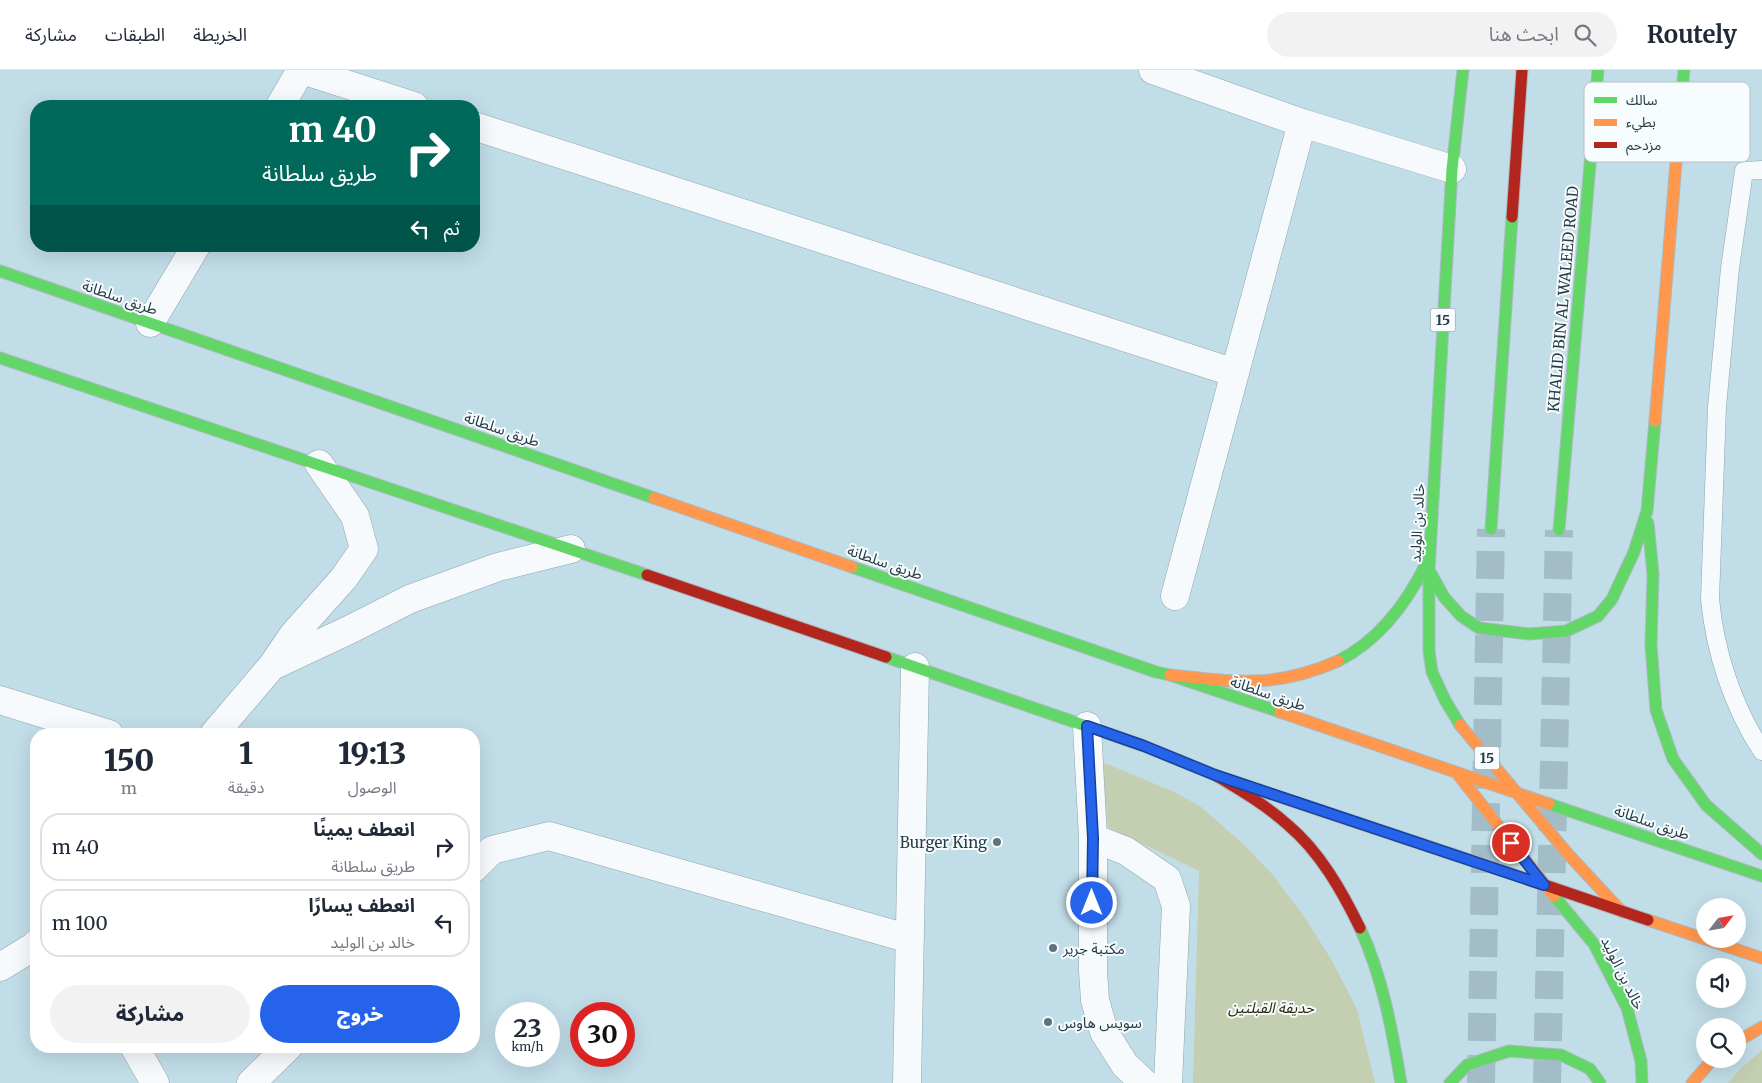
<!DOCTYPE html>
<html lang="ar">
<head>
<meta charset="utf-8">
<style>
  :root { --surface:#fff; --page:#f2f2f3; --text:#1f2937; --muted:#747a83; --line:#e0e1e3; --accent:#2563eb }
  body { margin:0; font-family:Merriweather,"Noto Sans Arabic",serif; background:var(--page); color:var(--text); direction:rtl; height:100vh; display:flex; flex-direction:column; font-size:19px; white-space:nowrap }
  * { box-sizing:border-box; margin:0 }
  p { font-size:16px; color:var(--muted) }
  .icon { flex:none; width:28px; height:28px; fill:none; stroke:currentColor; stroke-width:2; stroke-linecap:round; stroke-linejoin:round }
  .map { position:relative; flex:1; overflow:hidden; direction:ltr }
  .sheet { position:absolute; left:30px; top:658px; width:450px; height:325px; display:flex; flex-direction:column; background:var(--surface); border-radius:20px; box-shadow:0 5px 20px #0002; direction:rtl }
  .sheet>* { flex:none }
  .guide { position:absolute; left:30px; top:30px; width:450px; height:152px; border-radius:20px; box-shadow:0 5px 20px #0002; direction:rtl; background:#00695c; color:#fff; overflow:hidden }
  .needle { width:32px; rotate:59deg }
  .fabs { position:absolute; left:1696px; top:828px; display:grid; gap:10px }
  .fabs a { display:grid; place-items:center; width:50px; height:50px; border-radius:50%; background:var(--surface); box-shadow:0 5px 20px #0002; font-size:25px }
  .speed { position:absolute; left:495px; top:932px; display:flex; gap:10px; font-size:25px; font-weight:700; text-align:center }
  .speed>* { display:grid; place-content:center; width:65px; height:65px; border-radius:50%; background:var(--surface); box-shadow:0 5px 20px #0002; line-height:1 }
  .speed small { font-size:12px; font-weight:400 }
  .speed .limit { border:8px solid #d22; background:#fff; color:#111 }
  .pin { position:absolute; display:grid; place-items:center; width:42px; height:42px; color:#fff; margin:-21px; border:2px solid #fff; border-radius:50%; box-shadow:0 1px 5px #0007 }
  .me { position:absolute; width:55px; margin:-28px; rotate:0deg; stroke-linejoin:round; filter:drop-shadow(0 0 4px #0008) }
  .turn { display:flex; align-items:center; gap:18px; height:105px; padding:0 20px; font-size:22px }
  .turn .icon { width:65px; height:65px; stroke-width:2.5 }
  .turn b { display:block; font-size:35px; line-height:42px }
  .then { display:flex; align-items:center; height:48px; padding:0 20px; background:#0003; gap:10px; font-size:19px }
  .eta { display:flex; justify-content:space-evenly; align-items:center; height:85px; text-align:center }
  .eta b { font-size:30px; font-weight:800; line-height:35px }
  .action { display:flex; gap:10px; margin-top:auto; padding:10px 20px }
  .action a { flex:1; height:58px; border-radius:30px; background:var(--accent); color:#fff; font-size:20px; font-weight:800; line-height:58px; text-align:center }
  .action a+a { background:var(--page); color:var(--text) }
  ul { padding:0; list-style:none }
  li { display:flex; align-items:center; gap:15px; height:68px; margin:0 10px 8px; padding:0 10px; border:2px solid var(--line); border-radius:20px }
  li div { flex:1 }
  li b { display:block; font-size:19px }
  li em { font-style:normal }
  header { display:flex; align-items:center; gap:30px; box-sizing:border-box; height:70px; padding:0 25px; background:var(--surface); border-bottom:1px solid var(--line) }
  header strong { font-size:24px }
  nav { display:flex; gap:28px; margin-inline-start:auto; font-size:18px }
  .search { width:350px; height:45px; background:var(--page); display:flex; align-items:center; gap:12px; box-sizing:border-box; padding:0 18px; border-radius:28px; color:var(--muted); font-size:19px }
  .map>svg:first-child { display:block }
  .green { fill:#c4cfb2 }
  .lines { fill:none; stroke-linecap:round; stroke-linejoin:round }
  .highway-tunnel { stroke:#a2bdc7; stroke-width:28; stroke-dasharray:28 14; stroke-linecap:butt }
  .lane-casing { stroke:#90a5ad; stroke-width:19 }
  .street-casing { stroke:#90a5ad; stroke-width:29 }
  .fast-casing { stroke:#abbac0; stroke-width:13 }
  .slow-casing { stroke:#abbac0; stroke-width:13 }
  .jam-casing { stroke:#abbac0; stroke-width:13 }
  .lane { stroke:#f6fafc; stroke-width:18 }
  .street { stroke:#f6fafc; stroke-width:28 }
  .fast { stroke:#63d668; stroke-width:11 }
  .slow { stroke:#ff974d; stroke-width:11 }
  .jam { stroke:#b3261e; stroke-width:11 }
  .route-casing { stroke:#184099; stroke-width:12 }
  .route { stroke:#2563eb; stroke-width:9 }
  .poi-dot { fill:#5e747d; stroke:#f7fcfe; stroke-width:2 }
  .labels { text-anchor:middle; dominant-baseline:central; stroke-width:4; stroke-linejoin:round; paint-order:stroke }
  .shield { fill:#f7fcfe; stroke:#66767c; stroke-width:1 }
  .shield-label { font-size:14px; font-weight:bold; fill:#283c44 }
  .street-label { font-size:15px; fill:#283c44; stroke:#f7fcfe }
  .poi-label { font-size:15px; fill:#283c44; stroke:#f7fcfe; text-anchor:start }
  .park-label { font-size:15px; font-style:italic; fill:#2d2b0e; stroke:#f7fcfe }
  .key { fill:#f7fcfe; stroke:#b9c2c6; stroke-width:1 }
  .key-label { font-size:14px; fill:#283c44 }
</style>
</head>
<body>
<header>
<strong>Routely</strong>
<div class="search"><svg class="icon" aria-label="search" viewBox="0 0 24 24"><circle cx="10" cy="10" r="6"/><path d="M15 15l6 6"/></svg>ابحث هنا</div>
<nav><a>الخريطة</a><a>الطبقات</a><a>مشاركة</a></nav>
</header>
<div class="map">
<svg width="1762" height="1013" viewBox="0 0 1762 1013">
  <rect width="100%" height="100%" fill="#c1dde8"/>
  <path class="green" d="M1102 692 1172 721 1200 736 1243 774 1272 804 1303 845 1331 889 1357 939 1375 1013H1193L1199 801 1108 757Z
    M1762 980V1013H1728L1740 999Z"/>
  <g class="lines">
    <path class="highway-tunnel" d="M1481 1013 1491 459
      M1547 1013 1559 460"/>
    <defs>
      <path id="lane" d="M1762 100 1744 101 1730 198 1717 337 1710 529C1715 582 1733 637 1762 681"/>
      <path id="street" d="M302 0 414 36
        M1153 0 1302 53 1452 99
        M280 36 301 0
        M474 56 1235 303
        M150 253 196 176
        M1175 526 1302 53
        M272 596 349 560 410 529 498 497 571 479
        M0 630 109 664
        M1087 656 1093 768 1126 781 1167 809 1176 836 1168 1013
        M214 664 272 596 293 565 344 508 364 479 355 446 319 394
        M1093 768V901L1095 930 1104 962 1125 995 1144 1013
        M474 798 492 780 549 766 910 869
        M0 897 33 877 36 874
        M134 976 155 1013
        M251 1013 289 976
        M907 1013 915 597"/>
      <path id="fast" d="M1678 68 1684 0
        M0 201 654 428
        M0 288 647 505
        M1648 453 1653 504 1651 575 1656 640 1673 689 1706 735 1762 784
        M1491 459 1512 147
        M1559 460 1598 0
        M852 497 1156 602 1170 605 1280 642
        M1429 500 1444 527 1461 546 1479 558 1529 564 1566 561 1598 546 1612 529 1634 482 1647 441 1655 351
        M886 587 1144 676 1215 705 1322 741
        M1338 591C1380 570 1407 533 1427 492
        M1460 655 1445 630 1432 602 1429 581V500L1452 99 1463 0
        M1549 734 1762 806
        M1554 826 1594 874 1627 938 1641 991 1642 1013
        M1360 858C1383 908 1392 960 1401 1013
        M1450 1013 1467 995 1509 981 1561 985 1590 999 1600 1013"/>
      <path id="slow" d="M1655 351 1678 68
        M654 428 852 497
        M1170 605C1236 612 1274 619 1338 591
        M1280 642 1549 734
        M1460 655 1568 784 1622 842
        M1456 702 1554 826
        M1322 741 1533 811
        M1648 850 1762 888
        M1738 971 1762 957
        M1692 1013 1713 989"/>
      <path id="jam" d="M1512 147 1522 0
        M647 505 886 587
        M1215 705C1240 720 1266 735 1288 755 1320 782 1342 821 1360 858
        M1533 811 1648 850"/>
    </defs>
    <use href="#lane" class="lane-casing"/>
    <use href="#street" class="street-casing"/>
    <use href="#fast" class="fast-casing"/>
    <use href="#slow" class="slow-casing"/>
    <use href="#jam" class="jam-casing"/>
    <use href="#lane" class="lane"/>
    <use href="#street" class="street"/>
    <use href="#fast" class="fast"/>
    <use href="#slow" class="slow"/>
    <use href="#jam" class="jam"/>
  </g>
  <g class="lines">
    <defs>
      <path id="route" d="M1092 833 1093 768 1087 656 1144 676 1215 705 1544 815 1511 773"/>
    </defs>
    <use href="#route" class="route-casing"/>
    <use href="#route" class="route"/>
  </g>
  <g class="poi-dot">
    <circle cx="997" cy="772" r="5"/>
    <circle cx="1053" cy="878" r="5"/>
    <circle cx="1048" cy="952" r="5"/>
  </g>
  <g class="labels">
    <g class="shield">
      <rect x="1430.5" y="238.5" width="25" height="23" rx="4"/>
      <rect x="1474.5" y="676.5" width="25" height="23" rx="4"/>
    </g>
    <g class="shield-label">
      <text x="1443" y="250">15</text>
      <text x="1487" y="688">15</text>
    </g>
    <g class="street-label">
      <text transform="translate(120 227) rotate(19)">طريق سلطانة</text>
      <text transform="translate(1563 229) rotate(-85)">KHALID BIN AL WALEED ROAD</text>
      <text transform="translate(502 359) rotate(19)">طريق سلطانة</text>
      <text transform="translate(1417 453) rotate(-87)">خالد بن الوليد</text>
      <text transform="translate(885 492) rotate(19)">طريق سلطانة</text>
      <text transform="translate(1268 623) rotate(19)">طريق سلطانة</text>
      <text transform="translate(1652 752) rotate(19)">طريق سلطانة</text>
      <text transform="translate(1623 903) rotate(64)">خالد بن الوليد</text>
    </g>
    <g class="poi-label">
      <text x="987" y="772" text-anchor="end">Burger King</text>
      <text x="1063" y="878">مكتبة جرير</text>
      <text x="1058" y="952">سويس هاوس</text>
    </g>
    <g class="park-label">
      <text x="1271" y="937">حدیقة القبلتین</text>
    </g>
  </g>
  <rect x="1584" y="12" width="166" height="80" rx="8" class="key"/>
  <rect x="1594" y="27" width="23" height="6" fill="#63d668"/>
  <rect x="1594" y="49" width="23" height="7" fill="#ff974d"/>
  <rect x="1594" y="72" width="23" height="6" fill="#b3261e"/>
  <g class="key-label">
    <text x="1626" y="35">سالك</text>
    <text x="1626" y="57">بطيء</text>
    <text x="1626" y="80">مزدحم</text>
  </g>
</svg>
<div class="fabs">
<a><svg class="needle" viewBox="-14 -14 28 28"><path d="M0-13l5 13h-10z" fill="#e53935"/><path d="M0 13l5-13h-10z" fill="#747a83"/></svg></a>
<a><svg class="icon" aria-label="sound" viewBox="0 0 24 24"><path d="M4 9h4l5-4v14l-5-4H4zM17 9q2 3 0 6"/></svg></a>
<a><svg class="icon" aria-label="search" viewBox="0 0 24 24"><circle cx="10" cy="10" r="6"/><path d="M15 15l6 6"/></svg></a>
</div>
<div class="speed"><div>23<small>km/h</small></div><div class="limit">30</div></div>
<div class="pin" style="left:1511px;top:773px;background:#d93025"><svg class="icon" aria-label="arrive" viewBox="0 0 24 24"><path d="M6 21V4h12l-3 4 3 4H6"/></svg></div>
<svg class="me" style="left:1092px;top:833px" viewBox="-20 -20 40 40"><circle r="17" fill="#2563eb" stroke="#fff" stroke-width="3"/><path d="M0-11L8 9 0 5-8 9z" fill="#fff"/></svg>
<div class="guide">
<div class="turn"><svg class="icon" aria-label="right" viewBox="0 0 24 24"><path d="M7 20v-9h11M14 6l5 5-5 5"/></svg><div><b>40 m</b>طريق سلطانة</div></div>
<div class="then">ثم<svg class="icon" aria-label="left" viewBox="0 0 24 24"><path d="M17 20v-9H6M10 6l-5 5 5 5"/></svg></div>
</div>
<section class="sheet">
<div class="eta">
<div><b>19:13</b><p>الوصول</p></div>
<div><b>1</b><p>دقيقة</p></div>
<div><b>150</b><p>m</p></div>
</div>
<ul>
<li><svg class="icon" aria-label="right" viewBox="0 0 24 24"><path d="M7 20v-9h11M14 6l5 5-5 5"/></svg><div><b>انعطف يمينًا</b><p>طريق سلطانة</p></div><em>40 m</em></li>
<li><svg class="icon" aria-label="left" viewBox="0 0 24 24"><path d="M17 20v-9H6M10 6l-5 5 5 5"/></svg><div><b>انعطف يسارًا</b><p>خالد بن الوليد</p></div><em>100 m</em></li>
</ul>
<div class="action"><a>خروج</a><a>مشاركة</a></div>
</section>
</div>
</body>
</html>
